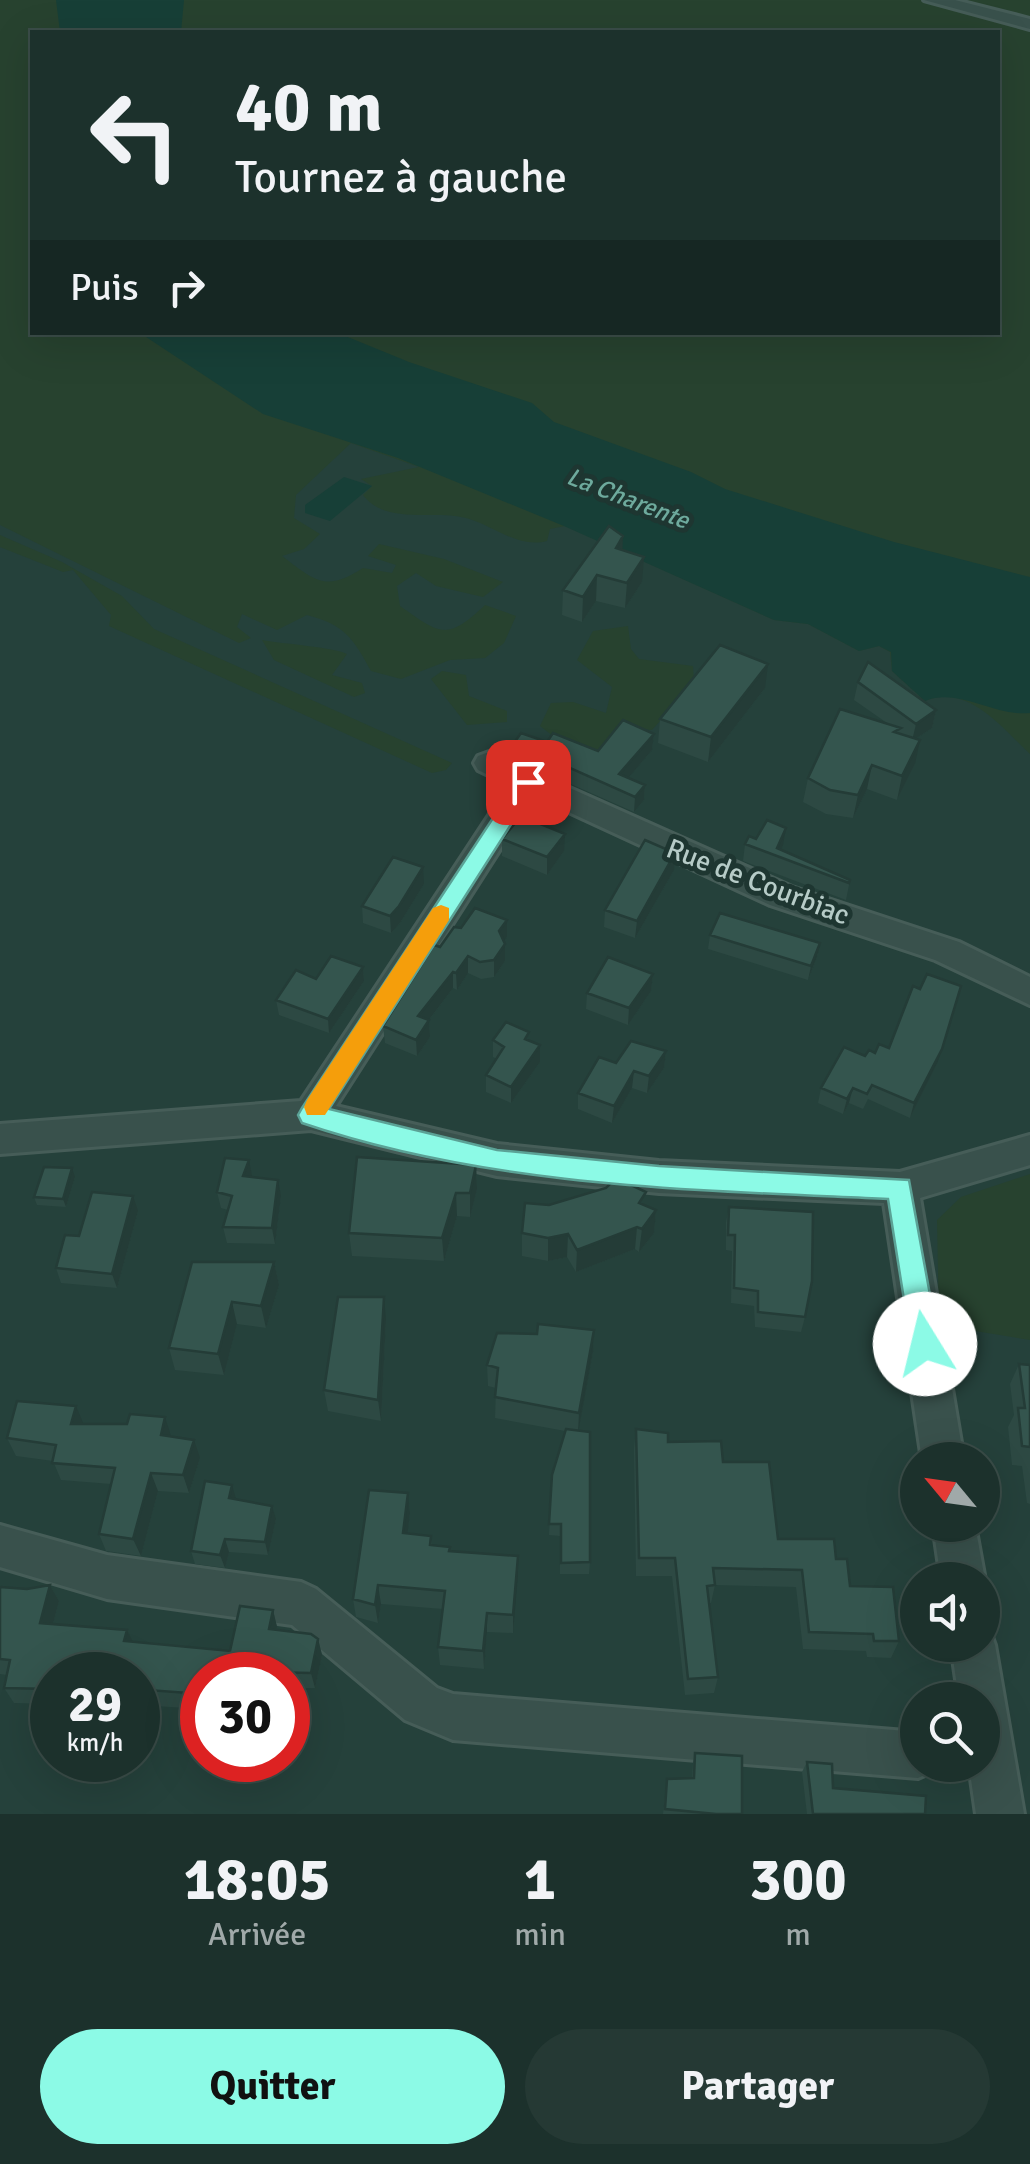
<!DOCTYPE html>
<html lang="fr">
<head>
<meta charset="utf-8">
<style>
  :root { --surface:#1c312c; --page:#253934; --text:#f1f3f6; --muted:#a0a9a9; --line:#3a4c48; --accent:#8cfae6 }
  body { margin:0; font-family:Signika,sans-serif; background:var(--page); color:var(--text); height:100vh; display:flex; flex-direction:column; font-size:38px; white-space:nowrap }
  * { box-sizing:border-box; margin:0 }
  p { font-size:32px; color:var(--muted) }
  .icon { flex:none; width:55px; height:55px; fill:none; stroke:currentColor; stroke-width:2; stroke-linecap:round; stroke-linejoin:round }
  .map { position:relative; height:1814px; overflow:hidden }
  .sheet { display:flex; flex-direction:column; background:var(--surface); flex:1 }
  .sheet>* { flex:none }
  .hud { position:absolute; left:30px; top:30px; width:970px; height:305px; border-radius:0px; box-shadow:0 10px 40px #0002,0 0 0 2px var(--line); background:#1c312c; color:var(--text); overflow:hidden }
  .needle { width:65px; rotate:299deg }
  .fabs { position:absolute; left:900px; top:1442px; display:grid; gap:20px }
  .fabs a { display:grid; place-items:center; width:100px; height:100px; border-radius:50%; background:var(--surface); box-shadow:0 10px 40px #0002,0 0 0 2px var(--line); font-size:50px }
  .speed { position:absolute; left:30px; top:1652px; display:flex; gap:20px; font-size:50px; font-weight:700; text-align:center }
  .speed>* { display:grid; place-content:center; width:130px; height:130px; border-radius:50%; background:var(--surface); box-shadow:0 10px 40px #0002,0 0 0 2px var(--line); line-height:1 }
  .speed small { font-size:25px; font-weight:400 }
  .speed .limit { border:15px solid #d22; background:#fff; color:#111 }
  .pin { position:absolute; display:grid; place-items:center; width:85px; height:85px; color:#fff; margin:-42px; border-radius:20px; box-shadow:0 5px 15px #0006 }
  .me { position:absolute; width:110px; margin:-55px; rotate:351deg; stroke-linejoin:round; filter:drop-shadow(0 0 8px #0008) }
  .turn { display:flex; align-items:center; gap:35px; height:210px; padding:0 40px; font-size:45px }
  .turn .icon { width:130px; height:130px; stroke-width:2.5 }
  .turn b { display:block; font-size:70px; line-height:85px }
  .then { display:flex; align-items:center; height:95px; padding:0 40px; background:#0003; gap:20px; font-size:38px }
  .eta { display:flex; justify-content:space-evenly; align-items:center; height:170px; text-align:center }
  .eta b { font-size:60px; font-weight:700; line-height:70px }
  .primary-button { display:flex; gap:20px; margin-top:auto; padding:20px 40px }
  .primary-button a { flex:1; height:115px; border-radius:60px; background:var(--accent); color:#111; font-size:40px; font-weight:700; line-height:115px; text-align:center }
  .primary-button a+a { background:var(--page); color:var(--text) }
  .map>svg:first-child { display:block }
  .green { fill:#27422f; fill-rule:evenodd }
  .water { fill:#173f37 }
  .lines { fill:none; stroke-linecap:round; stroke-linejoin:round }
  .minor-casing { stroke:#465d58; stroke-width:6 }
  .minor { fill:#39514c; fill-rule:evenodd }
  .wall { fill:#2d4943 }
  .shaded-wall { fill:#243c37 }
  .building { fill:#34554e; stroke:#243c37; stroke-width:2.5 }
  .route { fill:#8cfae6; stroke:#5ba296; stroke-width:2.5 }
  .slow { fill:#f59e0b }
  .labels { text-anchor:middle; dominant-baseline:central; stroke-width:10; stroke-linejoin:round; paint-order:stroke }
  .far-water-label { font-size:25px; font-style:italic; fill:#6eaa9d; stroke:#1e3631 }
  .street-label { font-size:28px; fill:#b6cbc7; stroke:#1e3631 }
</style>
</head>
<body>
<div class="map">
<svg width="1030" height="1814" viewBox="0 0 1030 1814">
  <rect width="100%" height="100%" fill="#25413b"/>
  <path class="green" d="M0 0H1030V754C1002 728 968 683 925 701L892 671 890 652 879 646 859 651 808 624 774 620 565 526 550 529 547 541C518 549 493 525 466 518 434 509 387 526 363 495L372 486 361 479 419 467 351 443 296 495 294 518 320 534 304 549 282 556C314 580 325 593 363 568L392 573 396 565 368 556 379 544 444 559 503 582 483 597 436 586 416 573 397 586 400 606C441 635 447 641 485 605L516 616 504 643 485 658 450 660 401 679 371 671C353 638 345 625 307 615L277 630 242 614 237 627 251 638 239 643 0 525ZM32 32H998V332H32Z
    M0 535 62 562 122 596 154 629 452 763 446 770 432 773 109 626 111 615 73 570 63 572 0 547Z
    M628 626 631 649 639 659 693 666 694 683 652 730 627 728 599 757 575 753 540 726 551 703 573 702 606 713 612 687 577 660 593 631Z
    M262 640C283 644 333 647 347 654L332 675 362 683 365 693 354 697 274 660Z
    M442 671 466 675 469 696 507 711V722L467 725 431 679Z
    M1030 1174V1340L939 1325 937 1220 961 1197Z"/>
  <path class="water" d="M56 0H184L181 32H60Z
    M140 333H338L409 362 532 403 554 422 691 472 725 489 894 542 1030 577V713C995 717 958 687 925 701L892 671 891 652 879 646 859 651 808 624 774 620 564 526 398 458 263 414Z
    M344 477 372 486 330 521 305 513V505Z"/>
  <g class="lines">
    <defs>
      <path id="minor" d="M924 0H955L1030 19V29Z
        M489 752 792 887 959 942 1030 977V1005L935 960 770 905 534 796 336 1106 497 1144 659 1161 900 1172 1030 1135V1165L920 1198 964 1460H922L884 1203 659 1193 497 1176 311 1130 0 1154V1124L301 1101 509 785 478 770 474 763 478 756Z
        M0 1525 107 1555 301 1582 316 1589 437 1688 453 1694 918 1732V1765H937L934 1771 918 1778 453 1740 405 1720 292 1625 107 1599 0 1567Z
        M933 1525H975L985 1580 982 1585V1580H941Z
        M982 1627 989 1629 995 1645 1024 1814H976L969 1765H982V1700H959L951 1645H982Z"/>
    </defs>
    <use href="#minor" class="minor-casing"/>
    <use href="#minor" class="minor"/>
  </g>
  <path class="wall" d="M623 550 642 582 625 608 596 601 582 622 562 615 563 590Z
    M858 682 936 710 932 728 915 739V764L897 800 867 789 853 818 826 814 803 802 808 778 887 723 854 700Z
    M765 688 708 762 658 743 660 719Z
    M654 734 652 750 628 778 645 785 644 800 634 812 514 759V743L547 742 598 751Z
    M786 828 781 850 850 880 846 900 743 861 745 844Z
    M502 839 564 851 547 875 502 856Z
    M674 870 635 938 604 927 605 910Z
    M424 884 400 923 391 933 363 923 362 906Z
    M710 935 820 943 817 957 808 980 708 949Z
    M507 937 504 941 505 961 494 977 481 979 468 973 457 990 453 988 429 1020 430 1037 417 1056 385 1043 383 1026 440 947Z
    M363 967 364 981 329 1033 279 1015 276 1000 316 979Z
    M653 974 651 991 628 1025 586 1009 587 993Z
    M493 1040 540 1062 511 1103 486 1092V1075L497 1059 493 1057Z
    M666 1051 664 1068 647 1093 632 1088 612 1123 578 1109V1093L616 1063Z
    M875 1053 937 1064 910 1118 868 1099 863 1109 849 1103 843 1114 818 1103 821 1088 865 1056Z
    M476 1165 477 1189 470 1217 457 1216 444 1261 352 1256 349 1233Z
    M75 1177 66 1207 37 1205 34 1197Z
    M252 1177 281 1196 275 1244 227 1243 223 1227 228 1210 221 1208 217 1192Z
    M549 1205H644L656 1210 654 1233 639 1252 635 1249 576 1272 567 1257 548 1261 522 1256V1233Z
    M729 1207 805 1317 801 1332 755 1327 754 1306 731 1303 732 1251 726 1250V1222Z
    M138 1211 117 1288 61 1283 56 1268 79 1236Z
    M274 1262 279 1285 266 1328 237 1324 224 1375 175 1370 169 1348Z
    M386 1319 381 1421 328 1411 324 1390Z
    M594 1330 593 1352 578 1431 590 1562 589 1574H560V1536L549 1535 552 1475 565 1431 495 1418 496 1388 488 1386 487 1365 537 1334Z
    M1019 1364H1030V1504L1027 1503 1022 1466 1012 1465 1008 1427 1014 1415 1010 1384Z
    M84 1424 171 1436 200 1458 189 1493 158 1491 141 1556 106 1551 99 1534 111 1484 61 1480 53 1461 16 1456 7 1438Z
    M636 1429 723 1462 778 1539 836 1559 850 1586 899 1641 891 1658 867 1657 866 1651 803 1649 796 1587 715 1585 711 1603H709L718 1677 714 1693 685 1695 672 1576H636L634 1449Z
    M408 1493 410 1513 407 1534 431 1536 432 1545 450 1551 518 1556 513 1633 487 1632 484 1669 440 1665 438 1647 443 1609 381 1604 378 1623 356 1617 353 1599Z
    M276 1519 268 1555 229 1552 225 1568 195 1564 191 1551Z
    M50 1585 59 1601 53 1624 127 1630 132 1642 230 1651 273 1610 277 1627V1630L318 1639 322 1655 315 1688H288V1675H202V1709L155 1706 151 1729 138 1727V1675H52V1704L14 1703 4 1688 7 1675 0 1674V1587L27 1589Z
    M695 1753 742 1814H663L667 1779 692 1778 693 1763Z
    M807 1762 833 1788 925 1814H807L802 1772Z"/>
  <path class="shaded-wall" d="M623 536 622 562 616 548Z
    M644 557 642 582 625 608 627 583Z
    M597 575 596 601 582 622 583 597Z
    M768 664 765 688 708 762 711 737Z
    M936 710 932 728 912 741 916 724Z
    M654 734 652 750 618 790 619 774Z
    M920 740 915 764 897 800 902 776Z
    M872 765 867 789 853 818 858 795Z
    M645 785 644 800 634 812 635 797Z
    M786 828 783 845 778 856 777 848Z
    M565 834 564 851 547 875V857Z
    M675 853 674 870 635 938 637 921Z
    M423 867 424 884 400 923 391 933 390 916Z
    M507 920V937L499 948V931Z
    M820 943 817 957 808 980 811 966Z
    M505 944V961L494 977V960Z
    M468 956V973L457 990 456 973Z
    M363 967 364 981 329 1033 328 1019Z
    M453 972V988L419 1033 418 1016Z
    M653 974 651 991 628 1025 629 1008Z
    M429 1020 430 1037 417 1056 416 1040Z
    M540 1045V1062L511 1103V1087Z
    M942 1049 937 1064 910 1118 914 1103Z
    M666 1051 664 1068 647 1093 649 1076Z
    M634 1071 632 1088 612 1123 614 1106Z
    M853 1088 849 1103 843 1114 847 1099Z
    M249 1160 252 1176H243Z
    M476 1165 477 1189 470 1217V1193Z
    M72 1168 75 1177 66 1207 63 1199Z
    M278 1180 281 1196 275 1244 272 1228Z
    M456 1193 457 1216 444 1261 442 1238Z
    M133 1196 138 1211 117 1288 112 1274Z
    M656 1210 654 1233 639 1252 642 1229Z
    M637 1227 635 1249 576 1272 577 1250Z
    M568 1234 567 1257 548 1261V1238Z
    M274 1262 279 1285 266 1328 261 1306Z
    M384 1297 386 1319 381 1421 378 1400Z
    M232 1302 237 1324 224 1375 218 1354Z
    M594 1330 593 1352 578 1433 579 1413Z
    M76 1406 84 1425 71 1424Z
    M165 1417 171 1436 168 1454 161 1435Z
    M194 1440 200 1458 189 1493 183 1475Z
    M151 1473 158 1491 141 1556 133 1539Z
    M232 1485 236 1499 234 1512 229 1498Z
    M408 1493 410 1513 405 1553 403 1533Z
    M272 1506 276 1519 268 1555 265 1542Z
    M225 1539 229 1552 225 1568 220 1555Z
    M518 1556V1575L513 1633V1615Z
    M50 1585 59 1601 49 1639 40 1623Z
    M378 1585 381 1604 378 1623 375 1605Z
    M273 1610 277 1627 274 1645 269 1629Z
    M487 1613V1632L484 1669 483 1651Z
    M127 1630 135 1646 124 1641Z
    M318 1639 322 1655 315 1688 311 1673Z
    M148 1690 155 1706 151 1729 143 1714Z"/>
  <path class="building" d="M609 526 623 536 616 548 644 557 627 583 597 575 583 597 563 590Z
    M720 645 768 664 711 737 660 719Z
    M868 662 936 710 916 724 858 682Z
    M840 709 901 728 894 732 920 740 902 776 872 765 858 795 830 790 808 778Z
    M623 720 654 734 619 774 645 785 635 797 514 743 521 733 547 742 553 733 598 751Z
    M521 816 565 834 547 857 502 839Z
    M767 820 786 828 777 848 850 880 849 883 745 844 749 836 756 839Z
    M645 840 675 853 637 921 605 910Z
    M393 857 423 867 399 906 390 916 362 906Z
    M475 908 507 920 499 931 505 944 494 960 480 962 468 956 456 973 453 972 418 1016 429 1020 416 1040 383 1026 434 945 440 947 454 927 461 928Z
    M720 913 820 943 811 966 710 935Z
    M331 956 363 967 328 1019 276 1000 296 970 316 979Z
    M608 957 653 974 629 1008 587 993Z
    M927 974 961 986 942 1049 914 1103 872 1085 867 1094 853 1088 847 1099 821 1088 844 1047 865 1056 869 1050 875 1053 879 1044 889 1048 913 986 920 989Z
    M506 1022 529 1032 525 1039 540 1045 511 1087 486 1075 504 1047 493 1040Z
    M631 1041 666 1051 649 1076 634 1071 614 1106 578 1093 599 1057 616 1063Z
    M357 1157 476 1165 470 1193H456L442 1238 349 1233Z
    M225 1158 249 1160 243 1176 278 1180 272 1228 223 1227 232 1196 217 1192Z
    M44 1167 72 1168 63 1199 34 1197Z
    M616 1178 646 1192 639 1203 656 1210 642 1229 637 1227 577 1250 568 1234 548 1238 522 1233 525 1203 549 1205 606 1188Z
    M92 1192 133 1196 112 1274 56 1268 65 1235 79 1236Z
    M729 1207 813 1212 812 1281 805 1317 758 1312V1291L734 1288 735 1235H728Z
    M192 1262H274L261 1306 232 1302 218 1354 169 1348Z
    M338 1297H384L378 1400 324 1390Z
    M538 1324 594 1330 579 1413 495 1397 498 1368 487 1365 497 1333 537 1334Z
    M1019 1364 1030 1365V1447L1022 1446 1018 1408H1025Z
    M17 1401 76 1406 71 1424H127L130 1414 165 1417 161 1435 194 1440 183 1475 151 1473 133 1539 99 1534 115 1468 52 1463 56 1445 7 1438Z
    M566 1429 590 1432V1562L561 1563V1524H549L552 1475Z
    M636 1429 668 1433V1442L721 1441 723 1462H769L778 1539H834L836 1559H847L850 1586 893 1587 899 1641H874L873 1634 809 1632 802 1570 713 1568 715 1585 707 1586 718 1677 688 1679 675 1558H639Z
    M205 1481 232 1485 229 1498 272 1506 265 1542 225 1539 220 1555 191 1551Z
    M369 1490 408 1493 403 1533 431 1536 430 1545 450 1547 449 1551 518 1556 513 1615 487 1613 483 1651 438 1647 445 1591 378 1585 375 1605 353 1599Z
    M50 1585 40 1623 127 1630 124 1641 230 1651 240 1606 273 1610 269 1629 311 1634 318 1639 311 1673 265 1672V1675H202V1694L148 1690 143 1714H138V1675H52V1689L4 1688 10 1660 0 1659V1587L27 1589Z
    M695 1753 742 1756V1814H716L665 1809 667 1779 694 1778Z
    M807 1762 832 1764 833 1788 926 1796 925 1814H813Z"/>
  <path class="route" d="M528 774 538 782 535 787 329 1109 497 1150 659 1166 909 1180 939 1344 935 1352 925 1356 915 1352 911 1344 888 1199C692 1190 490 1187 302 1123L298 1115 302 1108 520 777Z"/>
  <path class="slow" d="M441 905 449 908V920L325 1115H307L304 1107 307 1100 433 908Z"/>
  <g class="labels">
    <g class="far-water-label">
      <text transform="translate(628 498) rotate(21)">La Charente</text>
    </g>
    <g class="street-label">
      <text transform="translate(758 882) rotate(21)">Rue de Courbiac</text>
    </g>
  </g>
</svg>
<div class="fabs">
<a><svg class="needle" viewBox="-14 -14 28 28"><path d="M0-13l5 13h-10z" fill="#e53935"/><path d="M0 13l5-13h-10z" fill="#a0a9a9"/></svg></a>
<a><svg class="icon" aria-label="sound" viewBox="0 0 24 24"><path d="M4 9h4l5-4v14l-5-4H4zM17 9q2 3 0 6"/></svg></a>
<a><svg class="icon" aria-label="search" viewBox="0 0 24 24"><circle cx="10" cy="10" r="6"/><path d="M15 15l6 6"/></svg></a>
</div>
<div class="speed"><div>29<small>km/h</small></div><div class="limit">30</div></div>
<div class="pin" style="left:528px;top:782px;background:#d93025"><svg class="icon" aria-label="arrive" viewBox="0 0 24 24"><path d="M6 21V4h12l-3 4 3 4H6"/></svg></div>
<svg class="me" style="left:925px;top:1344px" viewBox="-20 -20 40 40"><circle r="19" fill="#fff"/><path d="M0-13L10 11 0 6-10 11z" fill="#8cfae6"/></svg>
<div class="hud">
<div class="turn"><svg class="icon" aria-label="left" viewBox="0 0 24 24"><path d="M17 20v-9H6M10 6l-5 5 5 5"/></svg><div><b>40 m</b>Tournez à gauche</div></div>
<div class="then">Puis<svg class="icon" aria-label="right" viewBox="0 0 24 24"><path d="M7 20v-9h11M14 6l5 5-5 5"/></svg></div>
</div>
</div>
<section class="sheet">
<div class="eta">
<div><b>18:05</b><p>Arrivée</p></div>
<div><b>1</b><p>min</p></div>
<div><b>300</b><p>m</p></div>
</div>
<div class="primary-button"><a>Quitter</a><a>Partager</a></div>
</section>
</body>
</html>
